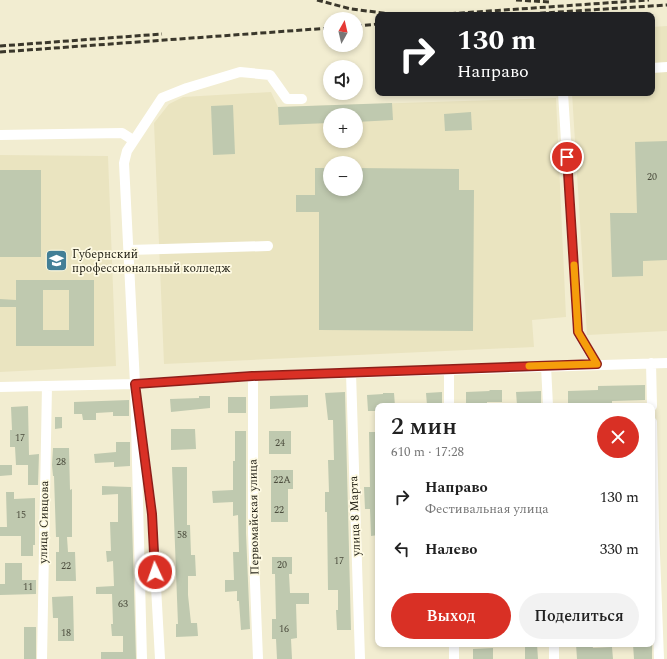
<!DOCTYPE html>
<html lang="ru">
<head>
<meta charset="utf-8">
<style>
  :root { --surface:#fff; --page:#f2f2f2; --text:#222; --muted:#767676; --accent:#d93025 }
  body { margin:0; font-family:Spectral,serif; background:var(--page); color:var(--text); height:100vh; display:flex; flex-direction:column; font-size:15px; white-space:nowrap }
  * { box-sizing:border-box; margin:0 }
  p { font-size:13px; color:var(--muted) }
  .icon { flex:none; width:22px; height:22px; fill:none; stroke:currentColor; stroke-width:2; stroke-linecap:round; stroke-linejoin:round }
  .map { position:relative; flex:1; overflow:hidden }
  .drawer { position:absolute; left:375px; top:403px; width:280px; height:244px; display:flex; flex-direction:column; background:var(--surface); border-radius:8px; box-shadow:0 2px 6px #0003 }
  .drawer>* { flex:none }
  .hud { position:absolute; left:375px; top:12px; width:280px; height:84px; border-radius:8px; box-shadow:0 2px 6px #0003; background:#202124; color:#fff; overflow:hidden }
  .needle { width:26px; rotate:8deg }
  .controls { position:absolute; left:323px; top:12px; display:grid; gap:8px }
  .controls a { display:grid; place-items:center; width:40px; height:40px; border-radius:50%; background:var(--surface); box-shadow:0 2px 6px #0003; font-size:20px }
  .pin { position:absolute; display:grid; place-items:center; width:34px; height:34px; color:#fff; margin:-17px; border:2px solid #fff; border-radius:50%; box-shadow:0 1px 4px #0007 }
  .me { position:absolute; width:44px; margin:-22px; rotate:357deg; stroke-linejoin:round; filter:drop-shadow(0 0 3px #0008) }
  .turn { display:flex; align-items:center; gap:14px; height:84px; padding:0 16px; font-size:18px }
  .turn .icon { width:52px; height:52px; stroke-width:2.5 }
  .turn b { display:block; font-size:28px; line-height:34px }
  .round { display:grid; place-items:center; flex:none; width:42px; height:42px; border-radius:21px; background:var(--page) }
  .head { display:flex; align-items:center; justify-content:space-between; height:68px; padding:0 16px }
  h1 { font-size:24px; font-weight:600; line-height:30px }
  .button { display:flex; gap:8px; margin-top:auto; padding:8px 16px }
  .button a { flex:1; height:46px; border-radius:24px; background:var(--accent); color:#fff; font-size:16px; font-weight:600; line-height:46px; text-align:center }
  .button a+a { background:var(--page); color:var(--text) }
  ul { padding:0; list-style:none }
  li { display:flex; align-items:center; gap:12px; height:52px; padding:0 16px }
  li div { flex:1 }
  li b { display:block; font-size:15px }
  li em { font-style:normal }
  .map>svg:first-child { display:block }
  .built { fill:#eae4c0; fill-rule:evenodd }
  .building { fill:#bfc9af; fill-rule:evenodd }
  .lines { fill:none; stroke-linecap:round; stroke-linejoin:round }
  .minor { stroke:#fff; stroke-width:10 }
  .rail { stroke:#3a372b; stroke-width:3; stroke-dasharray:6 3; stroke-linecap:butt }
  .route-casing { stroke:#8d1f18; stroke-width:10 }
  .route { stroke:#d93025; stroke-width:7 }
  .slow { stroke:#f59e0b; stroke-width:7 }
  .labels { text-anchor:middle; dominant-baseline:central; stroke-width:3.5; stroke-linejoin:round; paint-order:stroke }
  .number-label { font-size:10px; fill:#4b4c3d }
  .poi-label { font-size:12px; fill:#242217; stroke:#fefae3; text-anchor:start }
  .street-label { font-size:12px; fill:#242217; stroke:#fefae3 }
</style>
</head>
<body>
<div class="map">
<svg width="667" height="659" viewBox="0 0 667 659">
  <rect width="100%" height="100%" fill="#f2edd1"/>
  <path class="built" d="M667 26V331L587 335 572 93H652V27Z
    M271 92 278 107 556 98 566 317 532 320 534 347 164 364 154 123 169 104 183 97ZM330 115H356V141H330ZM330 163H356V189H330Z
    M0 155 108 156 116 366 0 372Z"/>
  <path class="building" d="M392 103 393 120 356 122V115H330V123L279 125 278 107Z
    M233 105 235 154 213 155 211 106Z
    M471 112 472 130 445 131 444 114Z
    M667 141V260L643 261V276L612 277 610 213H637L635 142Z
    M315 168H330V189H356V168L459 169V190H474L473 331 319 330V212H296V195H315Z
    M0 170H41V257H0Z
    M16 280H94V346H16V307H0V299L16 300ZM43 290H69V330H43Z
    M645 385V400L612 401V406H568V391L598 390V386Z
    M489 390H502V402H487V406H466V392L490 391Z
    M541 391V404L517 405 516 392Z
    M345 392 351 630H337L336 610H338V590H328L327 512H325V492H329L328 460H334L333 420H328L325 393Z
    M442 392V405H427L426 393Z
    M383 393H394L395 406H378V411H368L367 395 383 394Z
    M308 395V407L270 409V396Z
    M199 396H210V408L171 412 170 399 199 398Z
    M228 397H246V413H228Z
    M129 400V416H113V412L96 413V420H83L82 414H74V402Z
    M28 406 29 455 39 454 38 485H28V465H16L15 447H10V430H12L11 407Z
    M55 417H62V428L55 429Z
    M171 429H195L196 449 171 450Z
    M235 431H246V533L250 629 241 630 239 601H237V591L225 592V580H234L233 552H239L238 515 233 516V502L213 503 212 491 233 490V461H235Z
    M269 431H291V454H269Z
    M369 432H378V535L371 536 370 509H365L364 487H370Z
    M116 442H130V466L114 467V462L95 463 94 454 116 452Z
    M53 448H69L70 490 72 489V537H67L68 552H75L76 581H56V552H59V537H56L54 476H53L52 465Z
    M0 465H12V475L0 476Z
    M172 467H187V525H190L191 555H195L196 576H188V595L191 623H197L198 636 176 637V624H178Z
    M271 470H293V489H288V522H271Z
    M102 486 131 487 136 659H101V652H123V636H112L111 624H113L112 594H96V587L114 586 113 561 107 562 106 551H111L110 522H118V494L102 495Z
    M6 492H14V499L35 498V545H33V556H21V536H0V527H7Z
    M272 557H292V574H289L290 593H309V604H296L297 638 291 639 292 659H277L276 639H272V619H276L275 574H272Z
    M5 563H22V580H36V594L0 595V584H5Z
    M73 596 74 641H58V618H53L52 597Z
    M24 627H36V659H24Z
    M525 644H537L538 659H525Z
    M576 644H592L593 648 612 647 613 659H577Z
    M633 644H652V659H634Z
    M493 648V659H473V649Z"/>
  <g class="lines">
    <path class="minor" d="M652 68 667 67
      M563 93 578 332 597 365
      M0 135 122 133 133 140
      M129 250 268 246
      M651 363 652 406
      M546 366 548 406
      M449 369V406
      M351 373 360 659
      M253 376V533L258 659
      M0 387 135 384 253 376 667 363
      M652 422 654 527 659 659
      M142 439 152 514 160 659
      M454 644V659
      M554 644V659
      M42 659 47 386
      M142 659 135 384 124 163 127 151 162 98 187 88 240 72 270 75 287 99H302"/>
    <path class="rail" d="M317 0 351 9 399 15
      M516 0 550 2
      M432 15 649 0
      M513 15 667 5
      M356 26 378 24
      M0 46 162 34
      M0 52 330 28"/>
  </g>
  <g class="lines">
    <defs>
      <path id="route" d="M155 572 152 514 135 384 252 376 597 364 578 332 567 157"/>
    </defs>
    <use href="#route" class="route-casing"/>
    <use href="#route" class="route"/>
    <path class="slow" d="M529 366 597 364 578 332 574 265"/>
  </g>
  <defs>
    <symbol id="university-square" viewBox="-11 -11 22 22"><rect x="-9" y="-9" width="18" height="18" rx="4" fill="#437f96" stroke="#fefae3"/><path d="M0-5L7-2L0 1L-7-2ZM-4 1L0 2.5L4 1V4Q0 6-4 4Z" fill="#fff"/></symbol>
  </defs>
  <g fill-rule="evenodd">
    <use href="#university-square" x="44" y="248" width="25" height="25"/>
  </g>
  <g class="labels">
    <g class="number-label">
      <text x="652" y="177">20</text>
      <text x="20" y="438">17</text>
      <text x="280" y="443">24</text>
      <text x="61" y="462">28</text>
      <text x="282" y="480">22А</text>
      <text x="279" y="510">22</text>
      <text x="21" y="515">15</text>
      <text x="182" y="535">58</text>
      <text x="339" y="561">17</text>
      <text x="282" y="565">20</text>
      <text x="66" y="566">22</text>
      <text x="28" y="587">11</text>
      <text x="123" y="604">63</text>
      <text x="284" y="629">16</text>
      <text x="66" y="633">18</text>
    </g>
    <g class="poi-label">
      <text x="72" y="254">Губернский<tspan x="72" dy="14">профессиональный колледж</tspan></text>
    </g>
    <g class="street-label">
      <text transform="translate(355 516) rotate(-92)">улица 8 Марта</text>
      <text transform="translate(254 517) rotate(-91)">Первомайская улица</text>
      <text transform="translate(44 522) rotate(-89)">улица Сивцова</text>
    </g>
  </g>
</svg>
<div class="controls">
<a><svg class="needle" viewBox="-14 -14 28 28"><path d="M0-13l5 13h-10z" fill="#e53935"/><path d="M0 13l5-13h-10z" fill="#767676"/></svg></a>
<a><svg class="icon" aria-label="sound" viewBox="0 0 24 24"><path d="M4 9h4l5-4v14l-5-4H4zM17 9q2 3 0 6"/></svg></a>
<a>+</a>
<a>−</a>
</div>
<div class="pin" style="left:567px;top:157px;background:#d93025"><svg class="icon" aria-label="arrive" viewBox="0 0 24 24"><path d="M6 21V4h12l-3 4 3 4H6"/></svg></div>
<svg class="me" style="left:155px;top:572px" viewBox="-20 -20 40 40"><circle r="17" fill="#d93025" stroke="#fff" stroke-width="3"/><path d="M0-11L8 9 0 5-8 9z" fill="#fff"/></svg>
<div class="hud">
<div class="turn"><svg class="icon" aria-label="right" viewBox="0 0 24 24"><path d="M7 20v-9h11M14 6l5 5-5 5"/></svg><div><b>130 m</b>Направо</div></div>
</div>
<section class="drawer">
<div class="head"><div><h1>2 мин</h1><p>610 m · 17:28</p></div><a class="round" style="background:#d93025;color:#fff"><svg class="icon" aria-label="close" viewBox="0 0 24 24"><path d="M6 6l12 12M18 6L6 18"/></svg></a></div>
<ul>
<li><svg class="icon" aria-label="right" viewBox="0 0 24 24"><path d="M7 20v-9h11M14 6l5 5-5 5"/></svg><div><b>Направо</b><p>Фестивальная улица</p></div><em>130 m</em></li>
<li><svg class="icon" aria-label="left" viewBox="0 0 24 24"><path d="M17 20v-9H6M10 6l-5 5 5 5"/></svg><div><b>Налево</b></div><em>330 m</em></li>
</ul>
<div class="button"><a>Выход</a><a>Поделиться</a></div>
</section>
</div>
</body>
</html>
